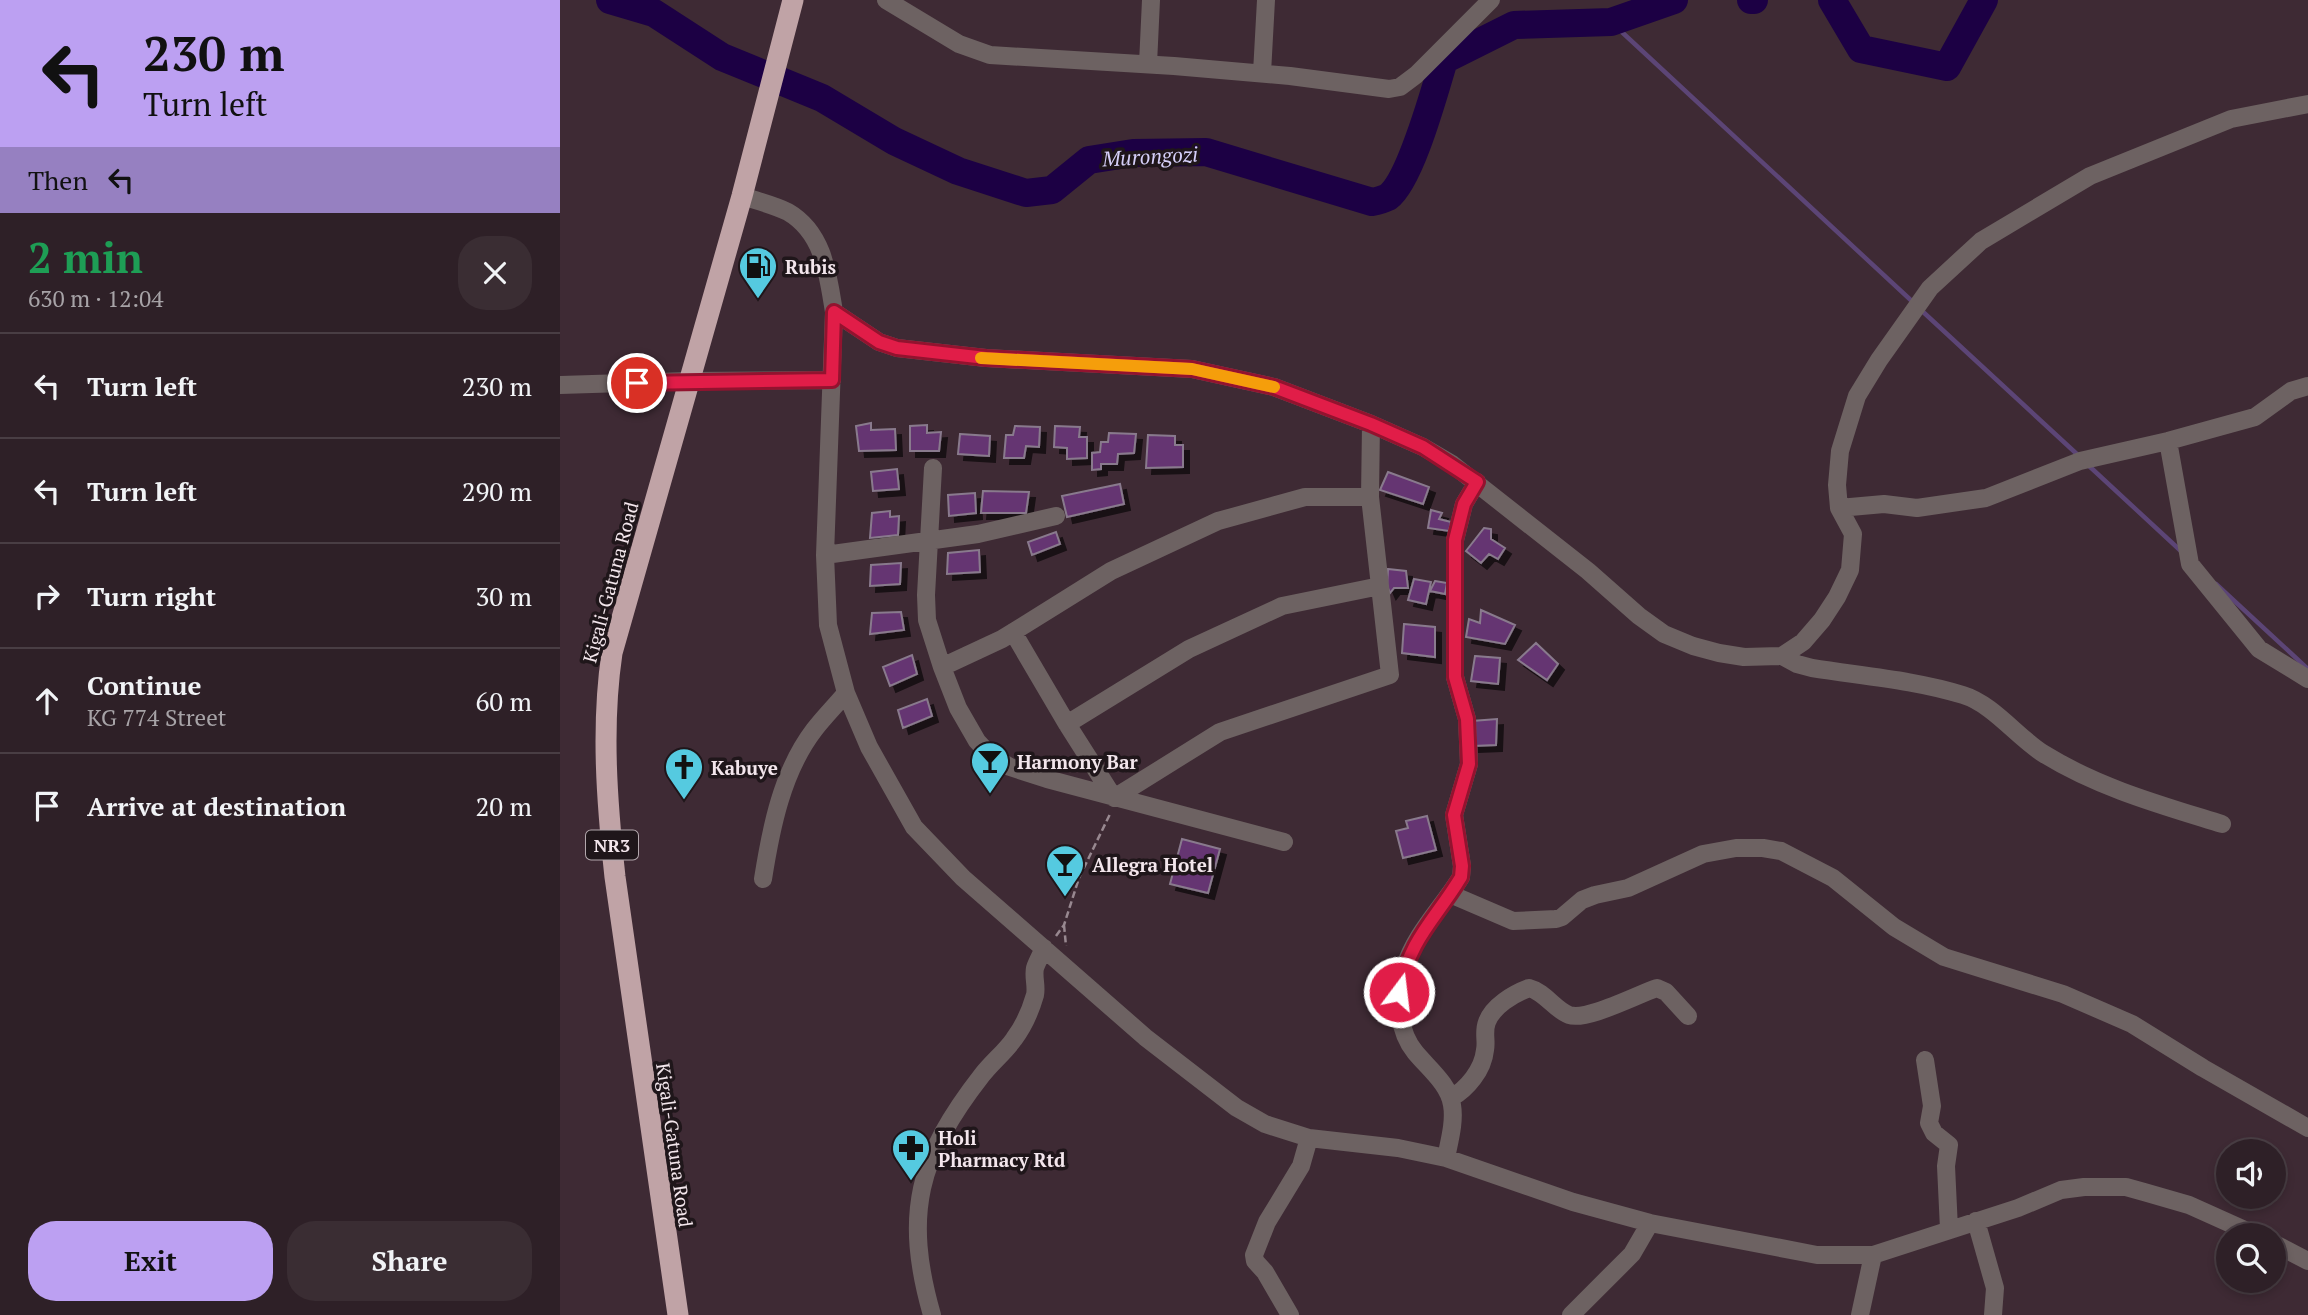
<!DOCTYPE html>
<html lang="en">
<head>
<meta charset="utf-8">
<style>
  :root { --surface:#2e2027; --page:#3a2d33; --text:#f1f3f6; --muted:#a7a3a7; --line:#493e44; --accent:#bca0f2 }
  body { margin:0; font-family:"PT Serif",serif; background:var(--page); color:var(--text); height:100vh; display:flex; flex-direction:column; font-size:26px; white-space:nowrap }
  * { box-sizing:border-box; margin:0 }
  p { font-size:23px; color:var(--muted) }
  .icon { flex:none; width:38px; height:38px; fill:none; stroke:currentColor; stroke-width:2; stroke-linecap:round; stroke-linejoin:round }
  .map { position:relative; flex:1; overflow:hidden }
  .panel { display:flex; flex-direction:column; background:var(--surface); width:560px }
  .panel>* { flex:none }
  .guide { background:#bca0f2; color:#111; overflow:hidden }
  .fabs { position:absolute; left:1656px; top:1139px; display:grid; gap:14px }
  .fabs a { display:grid; place-items:center; width:70px; height:70px; border-radius:50%; background:var(--surface); box-shadow:0 4px 10px #0003,0 0 0 2px var(--line); font-size:35px }
  .pin { position:absolute; display:grid; place-items:center; width:60px; height:60px; color:#fff; margin:-30px; border:4px solid #fff; border-radius:50%; box-shadow:0 2px 7px #0007 }
  .me { position:absolute; width:77px; margin:-38px; rotate:15deg; stroke-linejoin:round; filter:drop-shadow(0 0 5px #0008) }
  .turn { display:flex; align-items:center; gap:24px; height:147px; padding:0 28px; font-size:32px }
  .turn .icon { width:91px; height:91px; stroke-width:2.5 }
  .turn b { display:block; font-size:49px; line-height:60px }
  .then { display:flex; align-items:center; height:66px; padding:0 28px; background:#0003; gap:14px; font-size:26px }
  .round { display:grid; place-items:center; flex:none; width:74px; height:74px; border-radius:28px; background:var(--page) }
  .summary { display:flex; align-items:center; justify-content:space-between; height:119px; padding:0 28px }
  h1 { font-size:42px; font-weight:800; line-height:52px; color:#1e9e55 }
  .action { display:flex; gap:14px; margin-top:auto; padding:14px 28px }
  .action a { flex:1; height:80px; border-radius:28px; background:var(--accent); color:#111; font-size:28px; font-weight:800; line-height:80px; text-align:center }
  .action a+a { background:var(--page); color:var(--text) }
  ul { padding:0; list-style:none }
  li { display:flex; align-items:center; gap:21px; height:105px; padding:0 28px; border-top:2px solid var(--line) }
  li div { flex:1 }
  li b { display:block; font-size:26px }
  li em { font-style:normal }
  main { display:flex; flex:1; min-height:0 }
  .map>svg:first-child { display:block }
  .lines { fill:none; stroke-linecap:round; stroke-linejoin:round }
  .stream { stroke:#5c4576; stroke-width:4.5 }
  .river { stroke:#1c0044; stroke-width:28 }
  .building { fill:#653472; stroke:#897a8d; stroke-width:2; filter:url(#shadow) }
  .path { stroke:#988890; stroke-width:2.5; stroke-dasharray:7 3.5; stroke-linecap:butt }
  .minor { stroke:#6d6262; stroke-width:18 }
  .highway { stroke:#c0a3a6; stroke-width:21 }
  .route-casing { stroke:#92132f; stroke-width:18 }
  .route { stroke:#e11d48; stroke-width:12 }
  .slow { stroke:#f59e0b; stroke-width:12 }
  .labels { text-anchor:middle; dominant-baseline:central; stroke-width:7; stroke-linejoin:round; paint-order:stroke }
  .shield { fill:#1f161a; stroke:#b3a8ad; stroke-width:2 }
  .shield-label { font-size:18px; font-weight:bold; fill:#f3e6ec }
  .poi-label { font-size:19px; font-weight:bold; fill:#f3e6ec; stroke:#1f161a; text-anchor:start }
  .street-label { font-size:19px; fill:#f3e6ec; stroke:#1f161a }
  .water-label { font-size:21px; font-style:italic; fill:#d5cff8; stroke:#1f161a }
</style>
</head>
<body>
<main>
<section class="panel">
<div class="guide">
<div class="turn"><svg class="icon" aria-label="left" viewBox="0 0 24 24"><path d="M17 20v-9H6M10 6l-5 5 5 5"/></svg><div><b>230 m</b>Turn left</div></div>
<div class="then">Then<svg class="icon" aria-label="left" viewBox="0 0 24 24"><path d="M17 20v-9H6M10 6l-5 5 5 5"/></svg></div>
</div>
<div class="summary"><div><h1>2 min</h1><p>630 m · 12:04</p></div><a class="round"><svg class="icon" aria-label="close" viewBox="0 0 24 24"><path d="M6 6l12 12M18 6L6 18"/></svg></a></div>
<ul>
<li><svg class="icon" aria-label="left" viewBox="0 0 24 24"><path d="M17 20v-9H6M10 6l-5 5 5 5"/></svg><div><b>Turn left</b></div><em>230 m</em></li>
<li><svg class="icon" aria-label="left" viewBox="0 0 24 24"><path d="M17 20v-9H6M10 6l-5 5 5 5"/></svg><div><b>Turn left</b></div><em>290 m</em></li>
<li><svg class="icon" aria-label="right" viewBox="0 0 24 24"><path d="M7 20v-9h11M14 6l5 5-5 5"/></svg><div><b>Turn right</b></div><em>30 m</em></li>
<li><svg class="icon" aria-label="ahead" viewBox="0 0 24 24"><path d="M12 20V5M6 11l6-6 6 6"/></svg><div><b>Continue</b><p>KG 774 Street</p></div><em>60 m</em></li>
<li><svg class="icon" aria-label="arrive" viewBox="0 0 24 24"><path d="M6 21V4h12l-3 4 3 4H6"/></svg><div><b>Arrive at destination</b></div><em>20 m</em></li>
</ul>
<div class="action"><a>Exit</a><a>Share</a></div>
</section>
<div class="map">
<svg width="1748" height="1315" viewBox="0 0 1748 1315">
  <defs>
    <filter id="shadow"><feDropShadow dx="6" dy="6" stdDeviation="0" flood-color="#0009"/></filter>
  </defs>
  <rect width="100%" height="100%" fill="#3e2a34"/>
  <g class="lines">
    <path class="stream" d="M1051 22 1355 304
      M1361 310 1519 456
      M1528 465 1622 552
      M1656 584 1748 669"/>
    <path class="river" d="M50 0 94 13 162 57 262 98 334 141 398 171 466 193 492 190 529 160 573 153 646 152 812 202C817 201 824 199 828 197 851 180 875 89 884 60L954 25 1051 22 1114 0
      M1191 0H1194
      M1272 0 1301 49 1387 67 1424 0"/>
  </g>
  <path class="building" d="M311 423V430L335 429 336 450 299 451 296 426Z
    M367 425V433L381 432 379 451H350V426Z
    M455 426 480 427 479 447 466 446 464 458H444L446 435H453Z
    M495 426 520 427 519 437H527V458L507 459V448L494 447Z
    M549 433 576 434 574 453 558 454 557 464H541V469L532 470V453L540 452 541 442H548Z
    M400 434 430 436 429 456 398 454Z
    M588 435 615 436V445H623V467L586 468Z
    M337 469 339 489 313 491 311 472Z
    M828 472 869 487 863 504 820 490Z
    M560 484 564 504 507 517 502 496Z
    M423 491 469 492 466 513H421Z
    M415 493 416 513 389 516 388 495Z
    M871 510 882 513 879 519 891 522 889 531 868 528Z
    M330 511V517L339 516 338 535 310 538 312 513Z
    M924 528 931 529V539L945 548 938 559 929 554 921 563 906 551Z
    M496 532 500 544 472 555 468 542Z
    M419 550 420 572 387 574 388 553Z
    M341 563 340 584 310 586 311 565Z
    M828 569 846 571 848 588H834L830 593 827 586Z
    M854 579 871 582 866 604 848 600Z
    M875 581 887 583 885 594 870 591Z
    M921 610 955 625 945 644 906 637 909 619 920 623Z
    M341 612 344 630 310 634 312 613Z
    M844 624 875 627V657L842 653Z
    M976 643 998 664 987 680 958 660Z
    M352 655 357 674 330 686 323 667Z
    M915 656 940 658 938 684 911 681Z
    M367 699 372 716 343 728 338 710Z
    M937 719 936 745 913 746 912 721Z
    M867 816 876 850 843 858 836 831 848 828 846 821Z
    M622 839 660 849 648 893 610 884Z"/>
  <g class="lines">
    <path class="path" d="M504 925 506 946
      M496 936 504 925 519 878 550 814"/>
    <path class="minor" d="M326 0 399 44 430 55 614 66 730 76 829 89 840 87 856 75 931 0
      M588 64 591 0
      M702 73 706 0
      M182 196C197 201 214 205 228 212 264 233 268 275 274 312L265 555 268 625 286 693 309 747 354 827 403 878 585 1037 677 1108 705 1124 749 1138 838 1148 886 1158 1013 1202 1090 1223 1257 1255H1313L1458 1208 1501 1190 1524 1187H1566L1584 1192 1629 1205 1698 1236
      M274 312 319 342 337 348 426 358 632 369 714 387 811 424 863 447 892 464 1028 571 1079 616 1104 634 1133 646 1159 653 1184 657 1222 656 1243 642 1262 620 1277 597 1290 570 1293 534 1279 508 1277 485 1280 451 1297 396 1319 360 1370 288 1421 241 1530 176 1671 119 1748 104
      M0 385 129 381 272 380
      M1608 441 1630 564 1699 649 1748 679
      M373 468 366 595 367 620 382 667 398 708 417 741 430 755 450 767 487 779 724 842
      M1279 508 1324 504 1357 508 1426 498 1520 461 1608 441 1695 417 1731 391 1748 386
      M265 555 418 534 496 516
      M453 632 507 724 554 798
      M1222 656 1237 664 1252 668C1302 676 1355 680 1403 695 1433 704 1458 738 1484 754 1539 788 1601 805 1662 824
      M382 667 442 639 551 571 658 521 745 497H810
      M507 724 629 649 722 606 820 586
      M554 798 660 732 830 675 810 497 811 424
      M203 879C211 828 222 772 254 730 264 717 276 705 286 693
      M890 894 953 921 996 919 1002 917 1022 900 1035 895 1068 888 1143 854 1176 848H1203L1221 851 1273 878 1334 927 1384 957 1503 994 1572 1024 1643 1068 1748 1128
      M1365 1060 1372 1106 1369 1123 1374 1133 1389 1145 1386 1166 1389 1229
      M891 1098C907 1089 923 1070 925 1050 927 1041 923 1032 927 1022 933 1006 953 994 969 988 985 992 994 1009 1009 1015 1027 1021 1076 995 1097 988L1106 992 1128 1016
      M886 1158C889 1142 895 1122 892 1105 889 1084 868 1068 855 1052 837 1030 836 995 844 969 855 933 882 908 901 877L902 866 894 815 909 764 907 719 895 677V540L904 504 917 482
      M1416 1221 1435 1288 1433 1315
      M1713 1243 1748 1261
      M372 1315C343 1214 358 1157 422 1075 432 1062 445 1052 454 1039 463 1027 471 1009 475 995 477 986 473 977 475 968 477 962 481 955 484 948
      M730 1315 705 1272 695 1261 694 1255 707 1222 741 1166 749 1138
      M1011 1315 1072 1254 1090 1223
      M1300 1315 1313 1255"/>
    <path class="highway" d="M118 1315 55 877C47 803 41 727 52 653L182 196 233 0"/>
  </g>
  <g class="lines">
    <defs>
      <path id="route" d="M77 383 272 380 274 312 319 342 337 348 426 358 632 369 714 387 811 424 863 447 917 482 904 504 895 540V677L907 719 909 764 894 815 902 866 901 877C875 920 850 938 839 992"/>
    </defs>
    <use href="#route" class="route-casing"/>
    <use href="#route" class="route"/>
    <path class="slow" d="M421 358 632 369 714 387"/>
  </g>
  <defs>
    <symbol id="fuel-pin" viewBox="-11 -11 22 30"><path d="M0 17L-7.5 6A9.5 9.5 0 1 1 7.5 6Z" fill="#55cae0" stroke="#1f161a"/><path d="M-5.5-6h7V0h2V4h1.3V-2.5L3-4.5l.8-.8L6-3V5H2.5V1h-1V6h-7ZM-4.2-4.7v3.2H.2V-4.7Z" fill="#111"/></symbol>
    <symbol id="bar-pin" viewBox="-11 -11 22 30"><path d="M0 17L-7.5 6A9.5 9.5 0 1 1 7.5 6Z" fill="#55cae0" stroke="#1f161a"/><path d="M-6-5H6L.8 .8V4.5H3.5V6h-7V4.5H-.8V.8Z" fill="#111"/></symbol>
    <symbol id="church-pin" viewBox="-11 -11 22 30"><path d="M0 17L-7.5 6A9.5 9.5 0 1 1 7.5 6Z" fill="#55cae0" stroke="#1f161a"/><path d="M-1.2-6h2.4v3.5h3.3v2.4h-3.3V6h-2.4V-.1h-3.3v-2.4h3.3Z" fill="#111"/></symbol>
    <symbol id="pharmacy-pin" viewBox="-11 -11 22 30"><path d="M0 17L-7.5 6A9.5 9.5 0 1 1 7.5 6Z" fill="#55cae0" stroke="#1f161a"/><path d="M-2-6h4v4h4v4h-4v4h-4v-4h-4v-4h4Z" fill="#111"/></symbol>
  </defs>
  <g fill-rule="evenodd">
    <use href="#fuel-pin" x="176" y="244" width="44" height="60"/>
    <use href="#bar-pin" x="408" y="739" width="44" height="60"/>
    <use href="#church-pin" x="102" y="745" width="44" height="60"/>
    <use href="#bar-pin" x="483" y="842" width="44" height="60"/>
    <use href="#pharmacy-pin" x="329" y="1126" width="44" height="60"/>
  </g>
  <g class="labels">
    <rect class="shield" x="26" y="830.5" width="52" height="29" rx="5"/>
    <g class="shield-label">
      <text x="52" y="845">NR3</text>
    </g>
    <g class="poi-label">
      <text x="225" y="266">Rubis</text>
      <text x="457" y="761">Harmony Bar</text>
      <text x="151" y="767">Kabuye</text>
      <text x="532" y="864">Allegra Hotel</text>
      <text x="378" y="1137">Holi<tspan x="378" dy="22">Pharmacy Rtd</tspan></text>
    </g>
    <g class="street-label">
      <text transform="translate(50 582) rotate(-75)">Kigali-Gatuna Road</text>
      <text transform="translate(115 1145) rotate(82)">Kigali-Gatuna Road</text>
    </g>
    <g class="water-label">
      <text transform="translate(590 156) rotate(-3)">Murongozi</text>
    </g>
  </g>
</svg>
<div class="fabs">
<a><svg class="icon" aria-label="sound" viewBox="0 0 24 24"><path d="M4 9h4l5-4v14l-5-4H4zM17 9q2 3 0 6"/></svg></a>
<a><svg class="icon" aria-label="search" viewBox="0 0 24 24"><circle cx="10" cy="10" r="6"/><path d="M15 15l6 6"/></svg></a>
</div>
<div class="pin" style="left:77px;top:383px;background:#d93025"><svg class="icon" aria-label="arrive" viewBox="0 0 24 24"><path d="M6 21V4h12l-3 4 3 4H6"/></svg></div>
<svg class="me" style="left:839px;top:992px" viewBox="-20 -20 40 40"><circle r="17" fill="#e11d48" stroke="#fff" stroke-width="3"/><path d="M0-11L8 9 0 5-8 9z" fill="#fff"/></svg>
</div>
</main>
</body>
</html>
